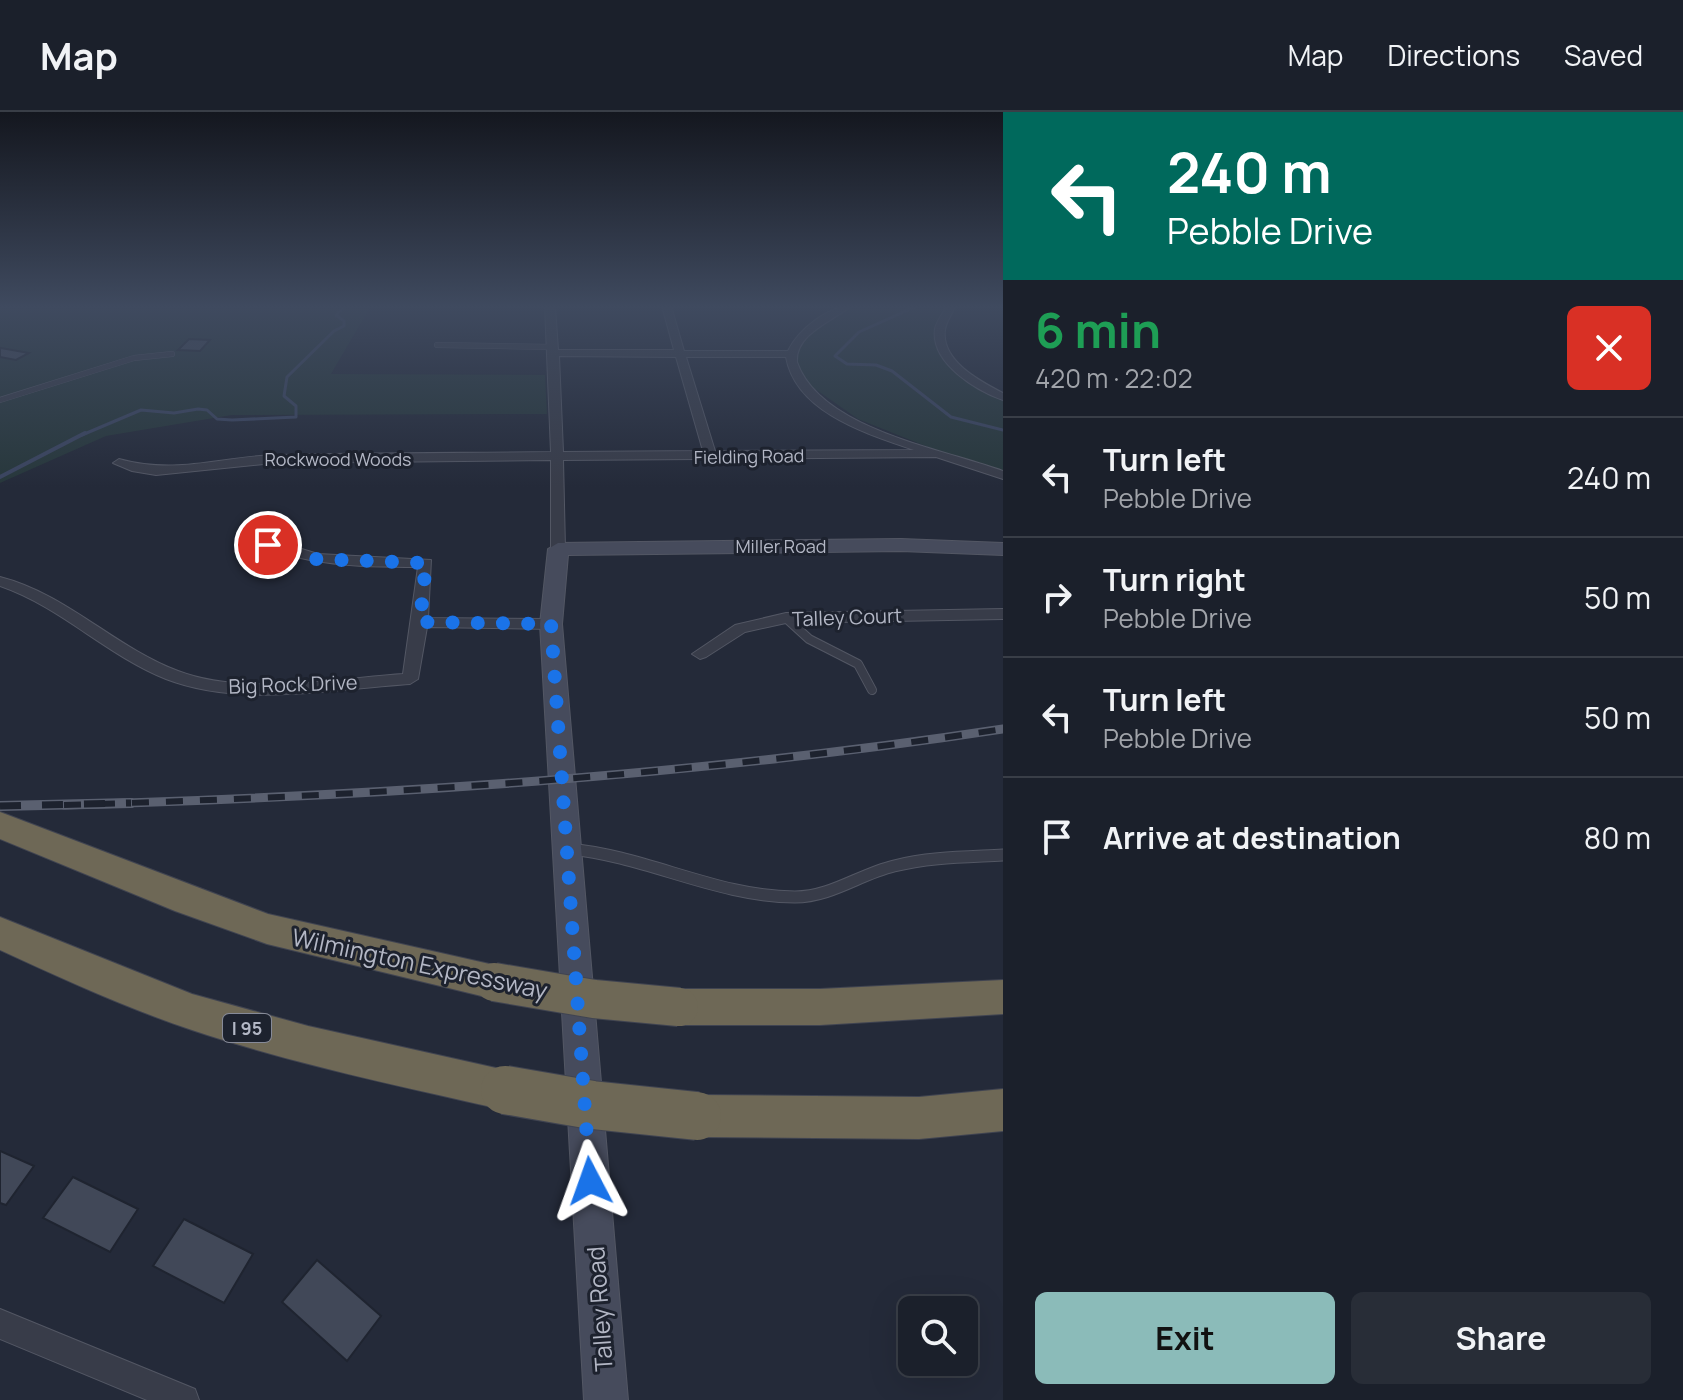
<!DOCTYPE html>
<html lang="en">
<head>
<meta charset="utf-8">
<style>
  :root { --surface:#1b202b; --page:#282d37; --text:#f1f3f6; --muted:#a0a3a9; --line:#393e47; --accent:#8bbbb9 }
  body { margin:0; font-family:Manrope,sans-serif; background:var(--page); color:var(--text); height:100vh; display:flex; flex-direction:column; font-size:30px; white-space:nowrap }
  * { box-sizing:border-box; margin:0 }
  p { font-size:26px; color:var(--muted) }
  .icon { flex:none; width:44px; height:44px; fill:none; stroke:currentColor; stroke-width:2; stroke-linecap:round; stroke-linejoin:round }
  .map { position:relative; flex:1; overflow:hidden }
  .sheet { display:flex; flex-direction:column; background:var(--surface); width:680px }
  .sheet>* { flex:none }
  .top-card { background:#00695c; color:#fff; overflow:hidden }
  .buttons { position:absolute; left:898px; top:1184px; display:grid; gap:16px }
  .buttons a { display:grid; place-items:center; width:80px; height:80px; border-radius:12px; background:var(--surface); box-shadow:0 8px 32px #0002,0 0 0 2px var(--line); font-size:40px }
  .pin { position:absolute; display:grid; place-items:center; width:68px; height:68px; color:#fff; margin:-34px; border:4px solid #fff; border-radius:50%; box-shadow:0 2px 8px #0007 }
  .me { position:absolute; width:88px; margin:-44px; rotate:356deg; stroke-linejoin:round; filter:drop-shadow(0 0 6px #0008) }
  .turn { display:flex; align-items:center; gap:28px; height:168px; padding:0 32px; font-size:36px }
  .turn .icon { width:104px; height:104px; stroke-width:2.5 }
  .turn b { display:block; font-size:56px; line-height:68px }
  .round { display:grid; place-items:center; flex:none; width:84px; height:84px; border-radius:12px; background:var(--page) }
  .head { display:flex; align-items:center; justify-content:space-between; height:136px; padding:0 32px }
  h1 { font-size:48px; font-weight:700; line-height:60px; color:#1e9e55 }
  .primary-button { display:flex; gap:16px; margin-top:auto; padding:16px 32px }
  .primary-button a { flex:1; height:92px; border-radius:12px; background:var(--accent); color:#111; font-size:32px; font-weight:700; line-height:92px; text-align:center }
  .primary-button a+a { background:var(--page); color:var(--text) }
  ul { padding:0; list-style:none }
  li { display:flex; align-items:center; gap:24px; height:120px; padding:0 32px; border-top:2px solid var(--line) }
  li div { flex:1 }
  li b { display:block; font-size:30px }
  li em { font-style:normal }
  header { display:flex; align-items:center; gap:48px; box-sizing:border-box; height:112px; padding:0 40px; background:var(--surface); border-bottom:2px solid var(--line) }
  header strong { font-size:38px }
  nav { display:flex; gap:44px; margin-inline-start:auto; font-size:28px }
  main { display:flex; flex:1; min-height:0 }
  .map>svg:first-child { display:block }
  .green { fill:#27373b }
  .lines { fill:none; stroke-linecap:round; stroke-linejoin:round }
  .stream-far1 { stroke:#3b4560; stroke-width:3 }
  .stream { stroke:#3b4560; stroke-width:4 }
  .building { fill:#414858; stroke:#1f2430; stroke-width:2 }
  .lane-far2-casing { stroke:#535764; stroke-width:6 }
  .lane-far1-casing { stroke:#535764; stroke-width:10 }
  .lane-casing { stroke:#535764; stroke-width:13 }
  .street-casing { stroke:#535764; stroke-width:2 }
  .secondary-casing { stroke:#535764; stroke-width:2 }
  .highway-casing { stroke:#404451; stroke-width:2 }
  .lane-far2 { stroke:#383c49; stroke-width:5 }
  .lane-far1 { stroke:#383c49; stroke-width:8 }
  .lane { stroke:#383c49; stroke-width:11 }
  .street { fill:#383c49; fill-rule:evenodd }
  .secondary { fill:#464b5c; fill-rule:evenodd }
  .highway { fill:#6e6856; fill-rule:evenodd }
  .rail-far1-casing { stroke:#5a6070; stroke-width:9 }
  .rail-casing { stroke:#5a6070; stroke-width:10 }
  .rail-far1 { stroke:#1d222e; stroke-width:6; stroke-dasharray:17; stroke-linecap:butt }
  .rail { stroke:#1d222e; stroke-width:7; stroke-dasharray:21; stroke-linecap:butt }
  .highway-bridge-far1-casing { stroke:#404451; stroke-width:40; stroke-linecap:butt }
  .highway-bridge-casing { stroke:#404451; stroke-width:50; stroke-linecap:butt }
  .highway-bridge-far1 { stroke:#6e6856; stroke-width:38 }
  .highway-bridge { stroke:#6e6856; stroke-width:48 }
  .route { stroke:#1a73e8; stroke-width:14; stroke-dasharray:0 25.2 }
  .labels { text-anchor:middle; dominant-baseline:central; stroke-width:6; stroke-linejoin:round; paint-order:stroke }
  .far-street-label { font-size:18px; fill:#b3b7c5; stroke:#1d222e }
  .shield { fill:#1d222e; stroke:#868a98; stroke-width:2 }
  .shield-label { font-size:18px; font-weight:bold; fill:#b3b7c5 }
  .street-label { font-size:20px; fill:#b3b7c5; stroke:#1d222e }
  .near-street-label { font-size:24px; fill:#b3b7c5; stroke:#1d222e }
</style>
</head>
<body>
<header>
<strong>Map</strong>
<nav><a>Map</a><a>Directions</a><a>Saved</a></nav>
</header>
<main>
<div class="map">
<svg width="1003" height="1288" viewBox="0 0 1003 1288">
  <rect width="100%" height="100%" fill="#242a39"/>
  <path class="green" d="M315 194 369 197 331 262 545 263 547 302 232 303 106 324 0 371V195Z
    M847 194H952C948 201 941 210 940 217 937 247 981 272 1003 285V365L858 307 798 265 791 242 807 221Z"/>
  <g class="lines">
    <path class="stream-far1" d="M917 194 859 220 835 244 847 252 876 253 892 259 951 305 1003 318
      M82 323 141 298 174 301 198 297 207 298 217 307 232 308 296 305V294L284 284 287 265 334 219 344 214V209L336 203 345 194"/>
    <path class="stream" d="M0 365 85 321"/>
  </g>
  <path class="building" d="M189 227 210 228 200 239 178 238Z
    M0 236H1L29 241 16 248 0 245Z
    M0 1039 34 1054 6 1093 0 1091Z
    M73 1065 138 1097 110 1140 43 1106Z
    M184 1107 253 1142 224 1191 153 1154Z
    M317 1148 381 1204 347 1249 282 1190Z"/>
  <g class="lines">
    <defs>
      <path id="lane-far2" d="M437 233 553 235
        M0 288 134 246 172 242"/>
      <path id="lane-far1" d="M786 506 809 527 858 552 872 578"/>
      <path id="lane" d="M569 737C646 744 718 785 795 785 831 785 860 762 894 754 929 745 967 745 1003 743"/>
      <path id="street" d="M545 194H555L558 238H674L662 194H671L684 239H788C798 218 828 194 851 194 833 209 795 222 797 250 820 317 943 337 1003 359V367L936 345 563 348 565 437 558 441 551 437V348L274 351 156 363 132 359 113 351 119 347C177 363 219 345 276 343 368 341 460 341 551 340ZM559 244 676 245 703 339 563 340ZM686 245H786C796 301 868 322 914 338L715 339Z
        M947 194H956C952 201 946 210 945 218 941 249 980 269 1003 281V288C977 279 930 251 935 217 936 210 943 201 947 194Z
        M256 423 318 442 431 448 428 506 551 507 559 512 551 517 427 515 418 567 410 572C332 577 241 596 166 567 106 543 61 495 0 474V465C67 482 114 535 178 559 243 584 334 567 403 562L418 455C360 455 305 454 251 430V424Z
        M1003 497V507L786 511 745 520 706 545 700 547 692 542 735 513 786 501Z
        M0 1197 195 1277 199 1288H147L0 1227Z"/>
      <path id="secondary" d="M901 427 1003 431V443L901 439 568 443 562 512 628 1288H584L540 512 548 437 558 431Z"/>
      <path id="highway" d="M0 700 268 802 494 853 508 858 514 870 508 882 494 887 267 832 175 799 0 727Z
        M0 805 192 882 308 914 505 958 520 964 527 978 520 992 505 998C400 974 294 952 192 918 126 896 63 867 0 838Z
        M1003 868V902L820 913H679L665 907 659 895 665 883 679 877H820Z
        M1003 977V1019L919 1027 697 1025 681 1019 675 1004 681 989 697 983 919 985Z"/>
    </defs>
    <use href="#lane-far2" class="lane-far2-casing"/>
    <use href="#lane-far1" class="lane-far1-casing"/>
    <use href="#lane" class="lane-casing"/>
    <use href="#street" class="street-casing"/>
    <use href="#secondary" class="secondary-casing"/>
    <use href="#highway" class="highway-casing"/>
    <use href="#lane-far2" class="lane-far2"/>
    <use href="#lane-far1" class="lane-far1"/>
    <use href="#lane" class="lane"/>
    <use href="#street" class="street"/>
    <use href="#secondary" class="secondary"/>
    <use href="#highway" class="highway"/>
    <defs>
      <path id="rail-far1" d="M64 693C378 684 693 664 1003 617"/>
      <path id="rail" d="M0 694 131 691"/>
    </defs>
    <use href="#rail-far1" class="rail-far1-casing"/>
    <use href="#rail" class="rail-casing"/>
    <use href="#rail-far1" class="rail-far1"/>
    <use href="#rail" class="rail"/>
    <defs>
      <path id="highway-bridge-far1" d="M494 870 594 887 679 895"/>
      <path id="highway-bridge" d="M505 978 592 993 697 1004"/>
    </defs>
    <use href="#highway-bridge-far1" class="highway-bridge-far1-casing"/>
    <use href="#highway-bridge" class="highway-bridge-casing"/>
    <use href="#highway-bridge-far1" class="highway-bridge-far1"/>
    <use href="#highway-bridge" class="highway-bridge"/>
  </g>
  <linearGradient id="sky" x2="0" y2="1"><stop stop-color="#14171f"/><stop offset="0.52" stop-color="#3f4a5f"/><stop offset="1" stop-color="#3f4a5f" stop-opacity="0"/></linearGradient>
  <rect width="1003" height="375" fill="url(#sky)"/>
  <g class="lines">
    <path class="route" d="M268 433 315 447 426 451 420 510 551 512 590 1069"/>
  </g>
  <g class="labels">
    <g class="far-street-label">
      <text transform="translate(749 344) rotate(-1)">Fielding Road</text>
      <text x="338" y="347">Rockwood Woods</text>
      <text x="781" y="434">Miller Road</text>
    </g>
    <rect class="shield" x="223" y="902" width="48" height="28" rx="6"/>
    <g class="shield-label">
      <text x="247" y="916">I 95</text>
    </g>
    <g class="street-label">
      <text transform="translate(847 505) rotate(-2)">Talley Court</text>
      <text transform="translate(293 572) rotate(-2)">Big Rock Drive</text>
    </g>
    <g class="near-street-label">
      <text transform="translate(420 851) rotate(12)">Wilmington Expressway</text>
      <text transform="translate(599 1197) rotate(-94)">Talley Road</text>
    </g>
  </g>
</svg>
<div class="buttons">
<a><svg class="icon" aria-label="search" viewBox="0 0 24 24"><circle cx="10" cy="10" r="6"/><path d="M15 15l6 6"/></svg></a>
</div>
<div class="pin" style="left:268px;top:433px;background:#d93025"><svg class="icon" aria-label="arrive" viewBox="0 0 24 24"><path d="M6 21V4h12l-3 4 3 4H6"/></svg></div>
<svg class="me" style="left:590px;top:1069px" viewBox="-20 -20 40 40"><path d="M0-17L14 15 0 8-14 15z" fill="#1a73e8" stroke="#fff" stroke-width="4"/></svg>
</div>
<section class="sheet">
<div class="top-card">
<div class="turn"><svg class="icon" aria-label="left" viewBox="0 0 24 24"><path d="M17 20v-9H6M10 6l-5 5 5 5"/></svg><div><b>240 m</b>Pebble Drive</div></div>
</div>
<div class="head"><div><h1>6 min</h1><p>420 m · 22:02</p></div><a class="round" style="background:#d93025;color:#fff"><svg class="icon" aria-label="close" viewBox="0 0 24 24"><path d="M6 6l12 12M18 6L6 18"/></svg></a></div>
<ul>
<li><svg class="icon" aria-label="left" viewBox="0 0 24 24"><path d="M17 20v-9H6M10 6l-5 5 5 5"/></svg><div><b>Turn left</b><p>Pebble Drive</p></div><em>240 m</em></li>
<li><svg class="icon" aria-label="right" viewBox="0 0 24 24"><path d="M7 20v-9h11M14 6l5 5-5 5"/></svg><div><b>Turn right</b><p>Pebble Drive</p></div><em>50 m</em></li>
<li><svg class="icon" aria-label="left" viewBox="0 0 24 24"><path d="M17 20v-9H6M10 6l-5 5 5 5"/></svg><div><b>Turn left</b><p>Pebble Drive</p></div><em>50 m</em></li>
<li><svg class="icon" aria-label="arrive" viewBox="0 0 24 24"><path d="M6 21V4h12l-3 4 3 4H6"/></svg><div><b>Arrive at destination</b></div><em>80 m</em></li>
</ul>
<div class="primary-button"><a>Exit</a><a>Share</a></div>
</section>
</main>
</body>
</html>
